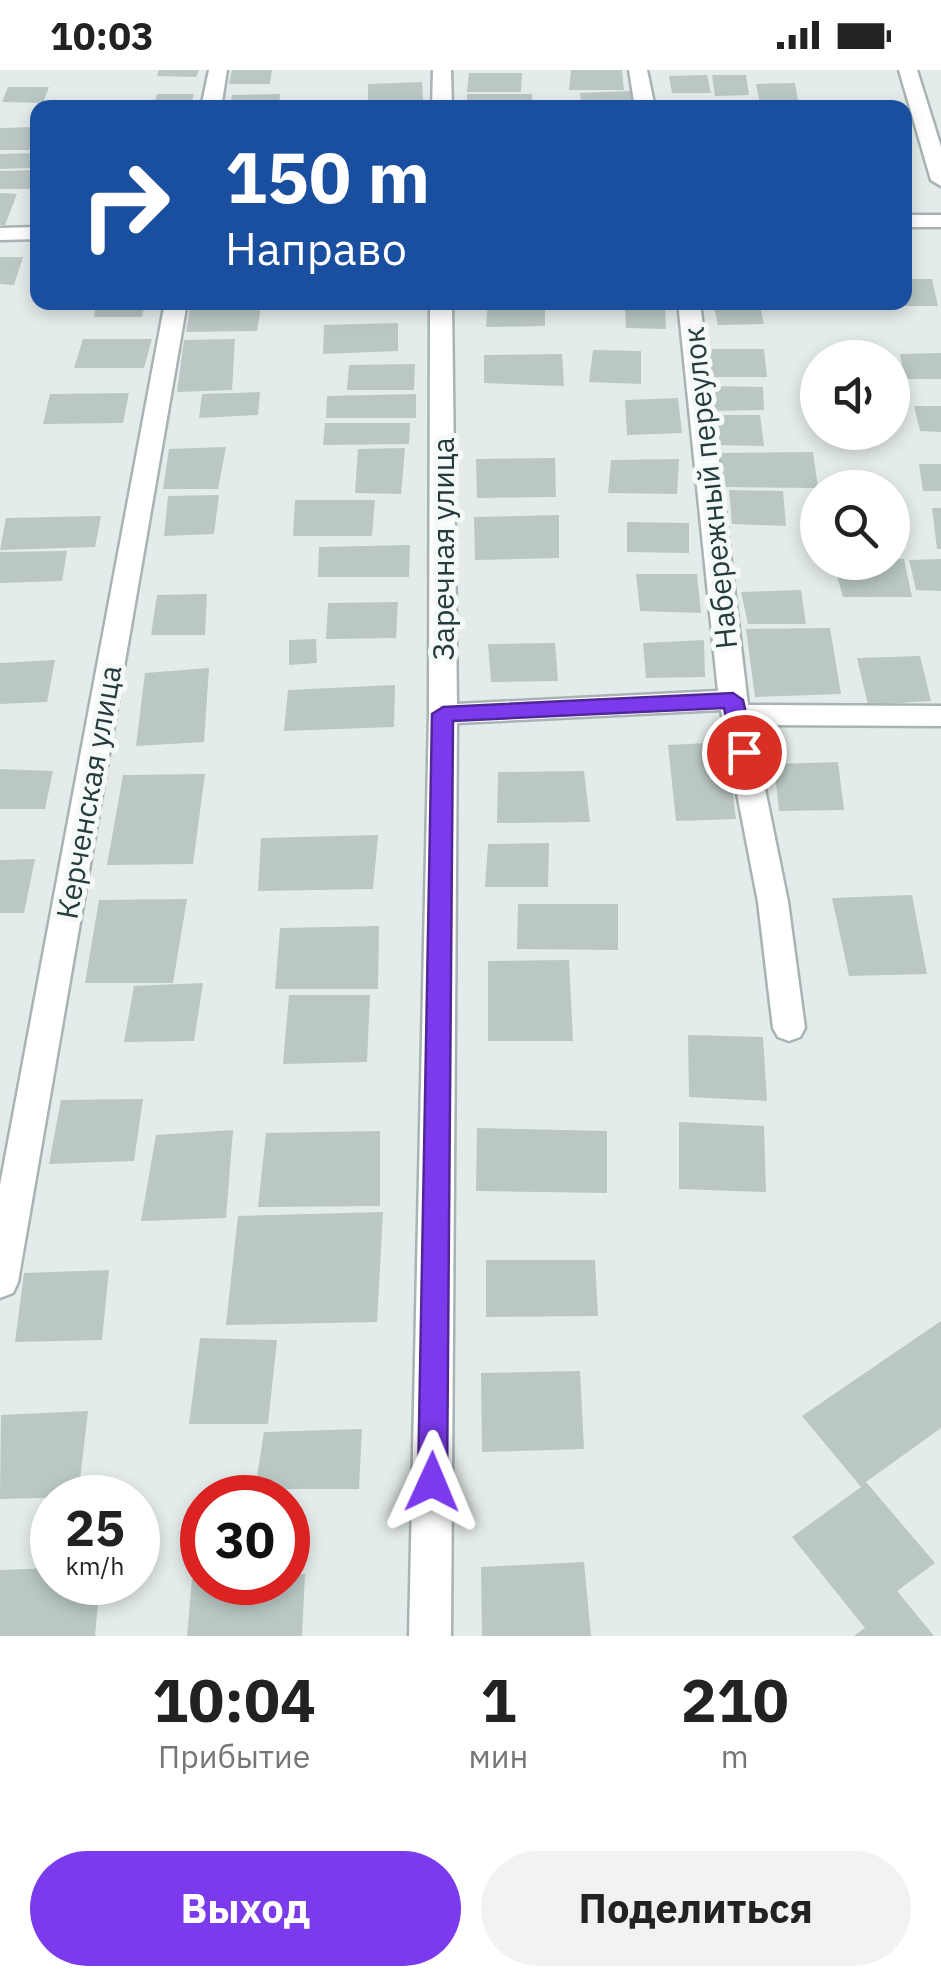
<!DOCTYPE html>
<html lang="ru">
<head>
<meta charset="utf-8">
<style>
  :root { --surface:#fff; --page:#f2f2f2; --text:#222; --muted:#767676; --accent:#7c3aed }
  body { margin:0; font-family:"IBM Plex Sans",sans-serif; background:var(--page); color:var(--text); height:100vh; display:flex; flex-direction:column; font-size:38px; white-space:nowrap }
  * { box-sizing:border-box; margin:0 }
  p { font-size:32px; color:var(--muted) }
  .icon { flex:none; width:55px; height:55px; fill:none; stroke:currentColor; stroke-width:2; stroke-linecap:round; stroke-linejoin:round }
  .map { position:relative; height:1566px; overflow:hidden }
  .drawer { display:flex; flex-direction:column; background:var(--surface); flex:1 }
  .drawer>* { flex:none }
  .top-card { position:absolute; left:30px; top:30px; width:882px; height:210px; border-radius:20px; box-shadow:0 5px 15px #0003; background:#1a4fa0; color:#fff; overflow:hidden }
  .buttons { position:absolute; left:800px; top:270px; display:grid; gap:20px }
  .buttons a { display:grid; place-items:center; width:110px; height:110px; border-radius:50%; background:var(--surface); box-shadow:0 5px 15px #0003; font-size:50px }
  .speed { position:absolute; left:30px; top:1405px; display:flex; gap:20px; font-size:50px; font-weight:700; text-align:center }
  .speed>* { display:grid; place-content:center; width:130px; height:130px; border-radius:50%; background:var(--surface); box-shadow:0 5px 15px #0003; line-height:1 }
  .speed small { font-size:25px; font-weight:400 }
  .speed .limit { border:15px solid #d22; background:#fff; color:#111 }
  .pin { position:absolute; display:grid; place-items:center; width:85px; height:85px; color:#fff; margin:-42px; border:5px solid #fff; border-radius:50%; box-shadow:0 2px 10px #0007 }
  .me { position:absolute; width:110px; margin:-55px; rotate:1deg; stroke-linejoin:round; filter:drop-shadow(0 0 8px #0008) }
  .turn { display:flex; align-items:center; gap:35px; height:210px; padding:0 30px; font-size:45px }
  .turn .icon { width:130px; height:130px; stroke-width:2.5 }
  .turn b { display:block; font-size:70px; line-height:85px }
  .eta { display:flex; justify-content:space-evenly; align-items:center; height:170px; text-align:center }
  .eta b { font-size:60px; font-weight:700; line-height:70px }
  .button { display:flex; gap:20px; margin-top:auto; padding:20px 30px }
  .button a { flex:1; height:115px; border-radius:60px; background:var(--accent); color:#fff; font-size:40px; font-weight:700; line-height:115px; text-align:center }
  .button a+a { background:var(--page); color:var(--text) }
  .status { display:flex; justify-content:space-between; align-items:center; height:70px; padding:0 50px; background:var(--surface); direction:ltr }
  .status svg { height:28px; fill:currentColor }
  .map>svg:first-child { display:block }
  .building { fill:#bac7c4 }
  .lines { fill:none; stroke-linecap:round; stroke-linejoin:round }
  .minor-casing { stroke:#a7b4b3; stroke-width:5 }
  .minor { fill:#fff; fill-rule:evenodd }
  .route { fill:#7c3aed; stroke:#51269a; stroke-width:2.5 }
  .labels { text-anchor:middle; dominant-baseline:central; stroke-width:10; stroke-linejoin:round; paint-order:stroke }
  .street-label { font-size:30px; fill:#253c3c; stroke:#f5f9f8 }
</style>
</head>
<body>
<div class="status"><b>10:03</b><svg viewBox="0 0 49 12"><path d="M0 12V9h3v3zM5 12V6h3v6zM10 12V3h3v9zM15 12V0h3v12zM26 1h20v11H26zM47 4h2v5h-2z"/></svg></div>
<div class="map">
<svg width="941" height="1566" viewBox="0 0 941 1566">
  <rect width="100%" height="100%" fill="#e4eceb"/>
  <path class="building" d="M159 0H199L196 7 157 6Z
    M232 0H272L270 14H229Z
    M571 0H622L624 20H569Z
    M469 3H522L521 22H467Z
    M707 5 711 23H672L669 6Z
    M712 5H746L749 25 715 26Z
    M422 12 423 32 368 34V14Z
    M795 13 799 36 761 38 756 14Z
    M8 17H49L43 33 2 32Z
    M630 21 632 38H582L580 23Z
    M157 24H194L190 38H153Z
    M280 24 279 38H230L232 25Z
    M467 24H532V38H467Z
    M38 57V80H0V58Z
    M36 83 30 98 0 99V84Z
    M38 100V119H0V101Z
    M0 123 17 124 5 155H0Z
    M0 187H23L14 215 0 214Z
    M905 209H932L938 236H888L887 232H905Z
    M97 232H145L142 247H94Z
    M488 232H545V256L486 257Z
    M713 232H759L764 254 718 255Z
    M665 233 666 259 626 258 625 234Z
    M261 237 257 261 186 262 190 239Z
    M398 253V281L323 284 324 255Z
    M83 269H152L144 298H74Z
    M235 269 232 320 177 322 184 270Z
    M704 279H764L767 307H707Z
    M593 280 641 281V314L589 312Z
    M941 283V309H904L900 284Z
    M562 284 564 316 484 313V285Z
    M415 294 414 320H347L349 295Z
    M710 316 763 317 764 340 711 341Z
    M260 322 258 345 199 348 202 324Z
    M129 323 123 353 43 354 50 324Z
    M416 324V348H326L327 326Z
    M678 328 682 363 627 365 625 330Z
    M914 336H941V362L920 361Z
    M714 345H760L764 376 717 375Z
    M325 353H410L409 374 323 375Z
    M226 377 218 419H163L169 379Z
    M405 378 401 424 355 423 358 379Z
    M813 382 818 418 725 417 719 383Z
    M555 388 556 427 477 428 476 389Z
    M679 389 677 424 608 423 611 390Z
    M919 394H941V421H923Z
    M729 420 783 421 786 456 732 454Z
    M219 425 214 464 164 466 168 426Z
    M295 430H375L372 466H293Z
    M932 438H941V479H937Z
    M559 445V488L475 490 474 447Z
    M101 446 95 477 0 480 6 448Z
    M627 452 689 453V483L627 482Z
    M410 475 409 507H318L319 477Z
    M67 481 62 511 0 513V482Z
    M892 489H904L912 527H843L833 492H892Z
    M941 489V521L916 520 909 490Z
    M636 504H697L701 543 640 541Z
    M801 520 806 554H748L741 522Z
    M207 524 205 565H151L157 525Z
    M398 532 396 568 326 569 328 533Z
    M830 558 841 624 755 627 746 559Z
    M316 569 317 593 289 595V570Z
    M704 570 705 607 646 608 643 573Z
    M555 573 558 611 491 612 488 574Z
    M920 586 931 631 868 635 857 588Z
    M55 590 47 632 0 634V593Z
    M209 598 204 672 136 676 145 603Z
    M395 615 394 657 284 661 288 620Z
    M726 672 736 749 676 751 668 675Z
    M838 692 844 740 779 741 774 694Z
    M0 699 53 701 45 739H0Z
    M584 701 590 752 497 753 498 702Z
    M205 704 193 794 107 795 123 705Z
    M378 765 373 819 258 821 261 768Z
    M549 773 548 817H485L488 774Z
    M35 789 24 843H0V790Z
    M912 825 927 904 849 906 832 828Z
    M187 829 173 913H85L99 830Z
    M518 834H618V880L517 879Z
    M379 856 378 919H275L280 858Z
    M569 890 573 971H488V891Z
    M203 913 194 971 124 972 134 916Z
    M289 925H370L367 992 283 994Z
    M688 965 763 967 767 1031 689 1027Z
    M143 1029 134 1091 49 1094 61 1030Z
    M679 1052 764 1056 766 1122 679 1119Z
    M477 1058 607 1061V1123L476 1121Z
    M233 1060 226 1148 141 1151 156 1065Z
    M380 1061V1136L258 1137 266 1063Z
    M383 1142 377 1252 226 1255 238 1146Z
    M486 1190H595L598 1246 486 1247Z
    M109 1200 102 1270 15 1272 24 1203Z
    M941 1251V1358L866 1412 935 1493 897 1521 934 1566H854L865 1558 792 1467 861 1417 802 1346Z
    M200 1268 277 1270 268 1354H189Z
    M580 1301 584 1379 482 1382 481 1303Z
    M88 1341 78 1427 0 1429 1 1345Z
    M362 1359 359 1419H255L264 1362Z
    M584 1492 591 1566H482L481 1497Z
    M52 1498V1512H100L95 1566H0V1500Z
    M305 1504 302 1566H187L192 1509 202 1508V1512H288V1505Z"/>
  <g class="lines">
    <defs>
      <path id="minor" d="M209 0H227L221 38H201Z
        M433 0H451L452 38H432Z
        M629 0H647L655 38H635Z
        M899 0H917L941 77V116L931 110Z
        M905 145H941V157H905Z
        M38 157V169L0 170V158Z
        M165 232H187L18 1212 13 1223 0 1228V1115Z
        M430 232H452L457 634 718 621 678 232H700L748 635 941 636V656L752 655 788 832 805 958 800 967 789 971 778 967 773 958 758 832 721 640 457 653 451 1566H409L429 644Z"/>
    </defs>
    <use href="#minor" class="minor-casing"/>
    <use href="#minor" class="minor"/>
  </g>
  <path class="route" d="M733 623 743 630 755 682 744 690 733 682 724 638 453 651 447 1412 443 1422 432 1426 422 1422 418 1412 432 644 443 637Z"/>
  <g class="labels">
    <g class="street-label">
      <text transform="translate(709 418) rotate(-96)">Набережный переулок</text>
      <text transform="translate(442 479) rotate(-90)">Заречная улица</text>
      <text transform="translate(88 722) rotate(-80)">Керченская улица</text>
    </g>
  </g>
</svg>
<div class="buttons">
<a><svg class="icon" aria-label="sound" viewBox="0 0 24 24"><path d="M4 9h4l5-4v14l-5-4H4zM17 9q2 3 0 6"/></svg></a>
<a><svg class="icon" aria-label="search" viewBox="0 0 24 24"><circle cx="10" cy="10" r="6"/><path d="M15 15l6 6"/></svg></a>
</div>
<div class="speed"><div>25<small>km/h</small></div><div class="limit">30</div></div>
<div class="pin" style="left:744px;top:682px;background:#d93025"><svg class="icon" aria-label="arrive" viewBox="0 0 24 24"><path d="M6 21V4h12l-3 4 3 4H6"/></svg></div>
<svg class="me" style="left:432px;top:1412px" viewBox="-20 -20 40 40"><path d="M0-17L14 15 0 8-14 15z" fill="#7c3aed" stroke="#fff" stroke-width="4"/></svg>
<div class="top-card">
<div class="turn"><svg class="icon" aria-label="right" viewBox="0 0 24 24"><path d="M7 20v-9h11M14 6l5 5-5 5"/></svg><div><b>150 m</b>Направо</div></div>
</div>
</div>
<section class="drawer">
<div class="eta">
<div><b>10:04</b><p>Прибытие</p></div>
<div><b>1</b><p>мин</p></div>
<div><b>210</b><p>m</p></div>
</div>
<div class="button"><a>Выход</a><a>Поделиться</a></div>
</section>
</body>
</html>
